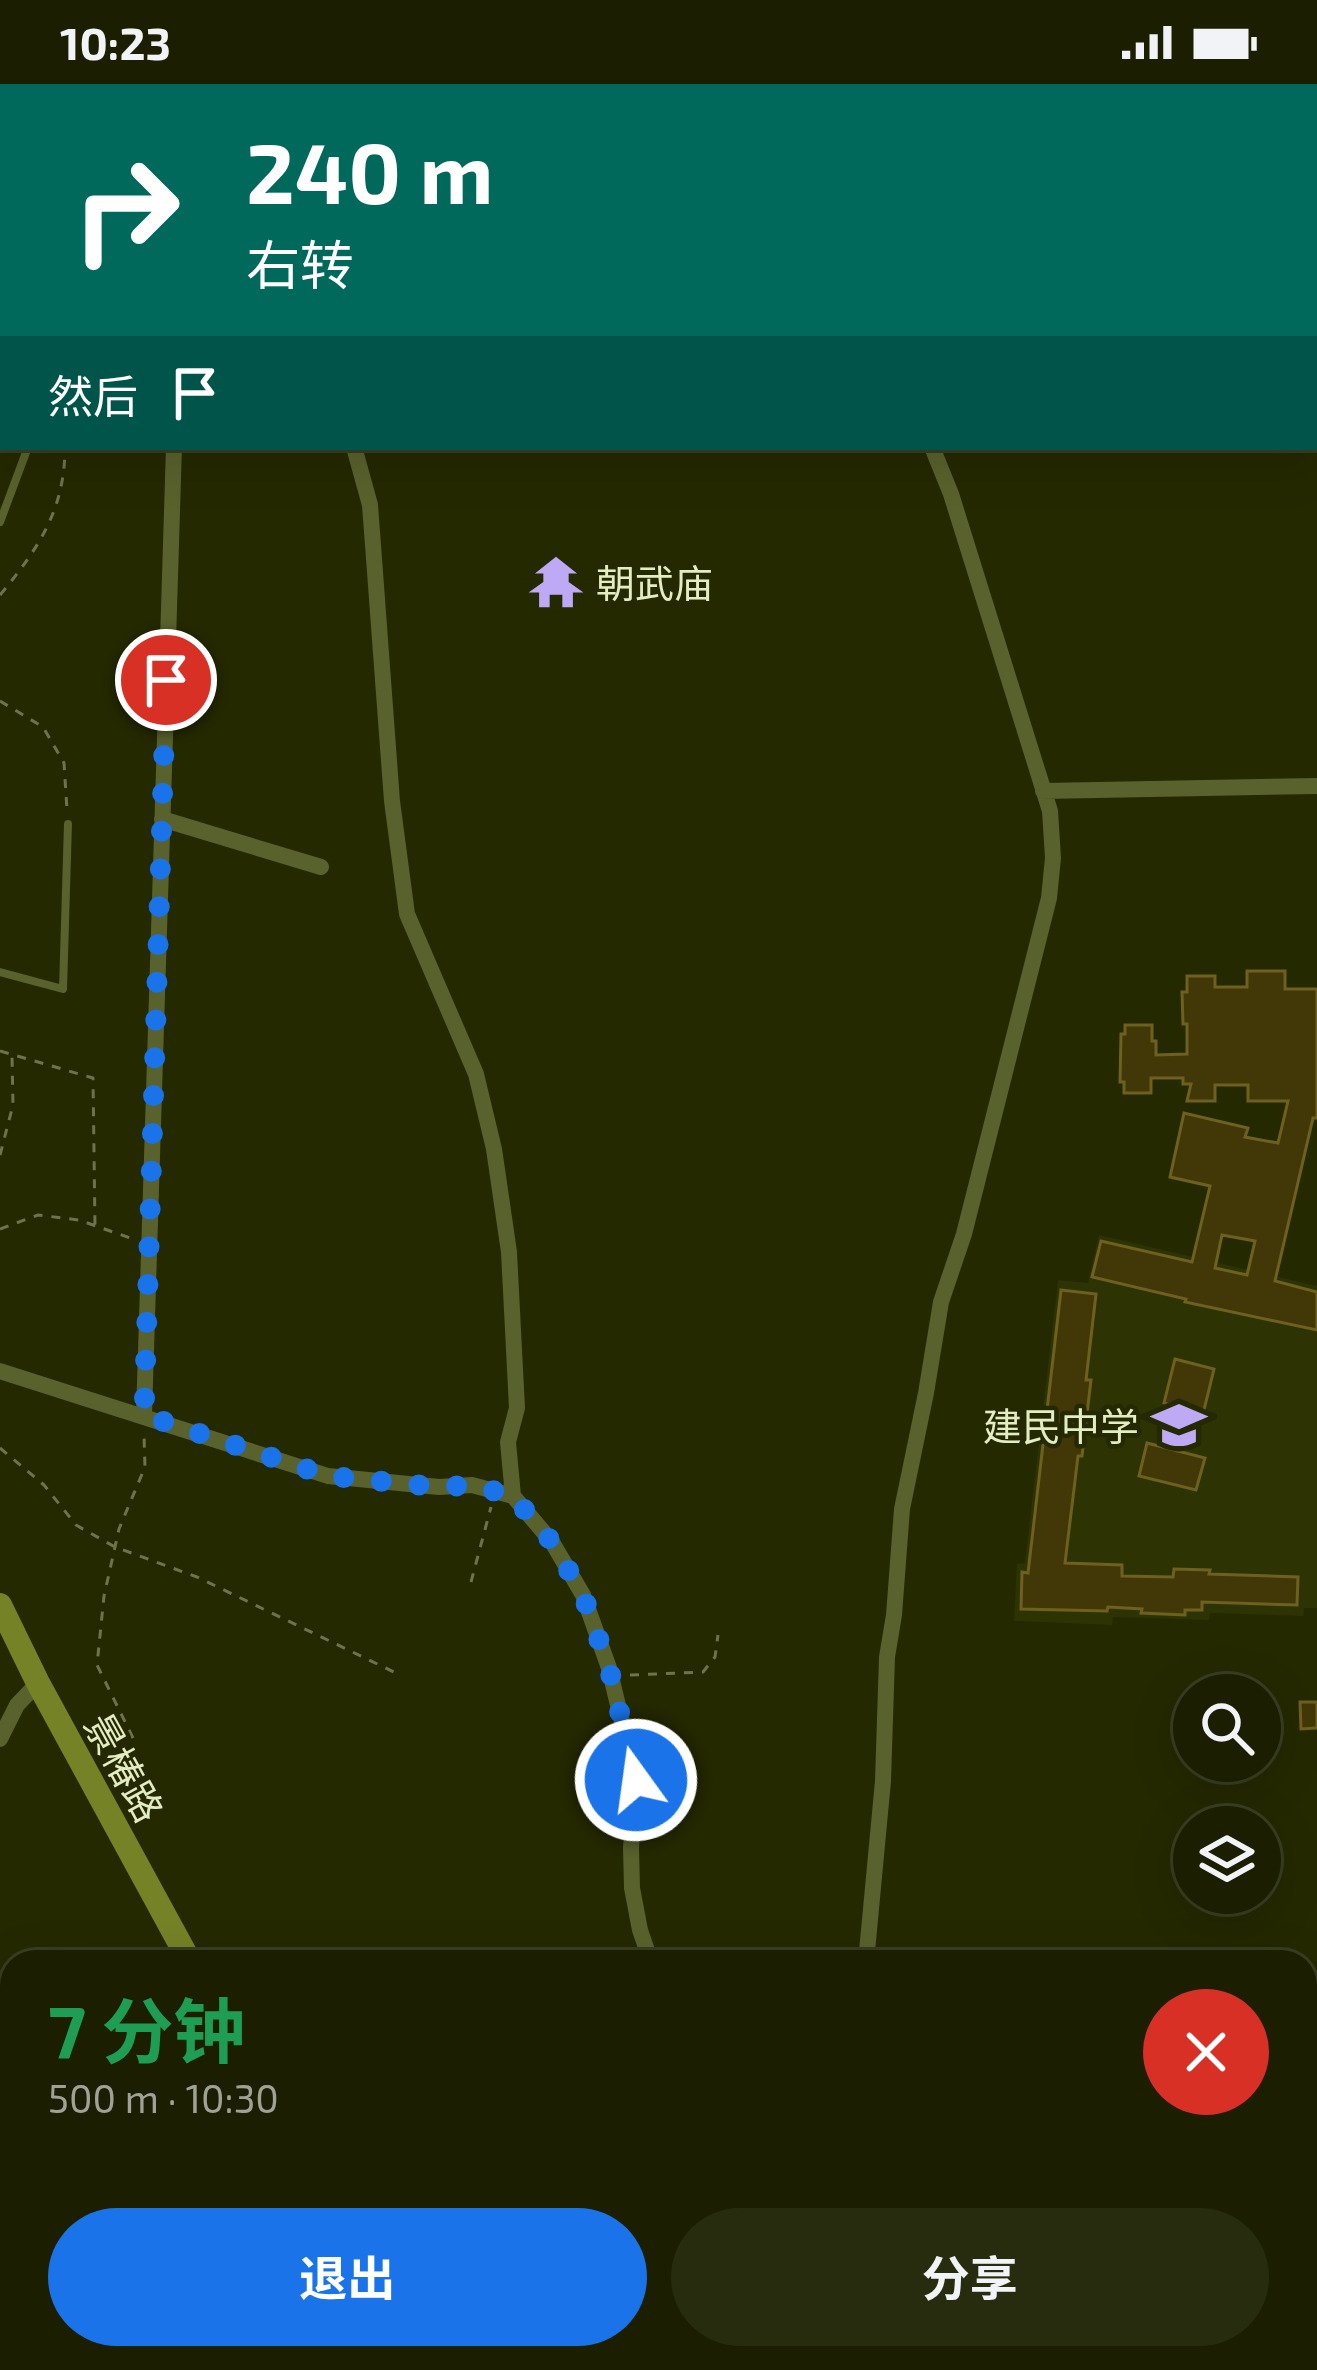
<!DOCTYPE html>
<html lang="zh">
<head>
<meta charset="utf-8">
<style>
  :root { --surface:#1b1f00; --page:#282c0f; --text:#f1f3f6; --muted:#a0a299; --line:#393d22; --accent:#1a73e8 }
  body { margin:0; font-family:"Exo 2","Noto Sans SC",sans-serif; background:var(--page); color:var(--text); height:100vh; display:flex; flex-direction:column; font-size:45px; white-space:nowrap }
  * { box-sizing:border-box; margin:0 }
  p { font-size:39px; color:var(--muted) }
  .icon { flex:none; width:66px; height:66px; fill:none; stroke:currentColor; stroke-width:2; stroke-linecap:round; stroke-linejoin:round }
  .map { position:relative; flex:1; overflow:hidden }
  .panel { position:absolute; left:0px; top:1866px; width:1317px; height:420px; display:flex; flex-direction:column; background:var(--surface); border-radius:36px 36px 0 0; box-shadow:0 12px 48px #0002,0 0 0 3px var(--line) }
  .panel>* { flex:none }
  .top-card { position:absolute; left:0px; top:0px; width:1317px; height:366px; box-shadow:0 12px 48px #0002,0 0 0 3px var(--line); background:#00695c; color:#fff; overflow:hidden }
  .fabs { position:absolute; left:1173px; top:1590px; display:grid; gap:24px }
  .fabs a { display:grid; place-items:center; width:108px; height:108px; border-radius:50%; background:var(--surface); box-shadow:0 12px 48px #0002,0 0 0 3px var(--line); font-size:60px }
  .pin { position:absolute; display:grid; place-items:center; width:102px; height:102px; color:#fff; margin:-51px; border:6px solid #fff; border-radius:50%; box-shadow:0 3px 12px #0007 }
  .me { position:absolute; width:132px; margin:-66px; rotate:346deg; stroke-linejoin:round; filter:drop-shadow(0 0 9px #0008) }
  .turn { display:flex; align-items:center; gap:42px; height:252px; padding:0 48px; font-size:54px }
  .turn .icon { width:156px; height:156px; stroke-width:2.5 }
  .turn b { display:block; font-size:84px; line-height:102px }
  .then { display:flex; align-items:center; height:114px; padding:0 48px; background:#0003; gap:24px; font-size:45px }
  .round { display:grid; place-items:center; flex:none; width:126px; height:126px; border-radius:63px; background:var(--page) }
  .summary { display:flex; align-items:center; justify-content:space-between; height:204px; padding:0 48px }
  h1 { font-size:72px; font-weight:700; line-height:90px; color:#1e9e55 }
  .action { display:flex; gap:24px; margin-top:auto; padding:24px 48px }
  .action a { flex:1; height:138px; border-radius:72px; background:var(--accent); color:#fff; font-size:48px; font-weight:700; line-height:138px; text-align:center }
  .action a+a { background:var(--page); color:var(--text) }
  .status { display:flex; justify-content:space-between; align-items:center; height:84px; padding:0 60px; background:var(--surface); direction:ltr }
  .status svg { height:33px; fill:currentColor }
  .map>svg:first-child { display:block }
  .built { fill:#2e3304 }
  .building { fill:#423807; stroke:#6e601e; stroke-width:3; fill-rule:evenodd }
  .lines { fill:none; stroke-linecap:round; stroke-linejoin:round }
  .path { stroke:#6d734a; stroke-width:3; stroke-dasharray:9 9; stroke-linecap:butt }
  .lane { stroke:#59612c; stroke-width:8 }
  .street { stroke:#59612c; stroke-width:16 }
  .secondary { stroke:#758226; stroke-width:24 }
  .primary { stroke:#8c9b18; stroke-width:27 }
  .route { stroke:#1a73e8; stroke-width:21; stroke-dasharray:0 37.8 }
  .labels { text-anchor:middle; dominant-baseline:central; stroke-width:9; stroke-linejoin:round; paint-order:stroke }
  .poi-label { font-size:39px; fill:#e4ecc4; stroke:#242900; text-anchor:start }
  .street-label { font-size:39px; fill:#e4ecc4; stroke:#242900 }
</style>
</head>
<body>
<div class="status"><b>10:23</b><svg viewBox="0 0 49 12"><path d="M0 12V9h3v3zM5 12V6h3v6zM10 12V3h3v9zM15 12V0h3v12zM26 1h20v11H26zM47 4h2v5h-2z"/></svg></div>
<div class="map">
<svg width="1317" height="2286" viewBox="0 0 1317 2286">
  <rect width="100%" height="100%" fill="#242900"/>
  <path class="built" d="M1099 1151 1317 1202V1524H1304L1303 1532 1210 1529 1209 1536 1113 1533 1112 1541 1014 1537 1017 1480 1025 1479 1058 1196 1088 1199Z
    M1317 2250V2286H1188L1187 2274H1305V2252Z"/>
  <path class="building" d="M1247 887H1285V905H1317V1034H1313L1275 1197 1317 1208V1246L1185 1218 1186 1215 1092 1193 1101 1157 1192 1178 1210 1102 1170 1093 1184 1029 1248 1044 1245 1053 1278 1059 1288 1017H1248V1001H1215V1017H1187L1191 1000H1183V994H1151V1009H1124V998H1120L1121 950H1125V941H1152V957H1156V971L1187 970V940H1183L1182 908H1187V892H1215V903H1247ZM1222 1151 1255 1157 1247 1191 1215 1184Z
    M1061 1206 1096 1210 1086 1296H1091L1082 1372H1078L1065 1479 1122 1481V1492L1173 1493 1174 1485 1210 1486 1209 1490 1298 1493 1297 1521 1202 1518V1526H1185V1531L1141 1529 1142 1525 1108 1523 1107 1527 1021 1525 1022 1488 1028 1489Z
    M1175 1275 1214 1285 1203 1330 1164 1319Z
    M1147 1359 1205 1374 1196 1406 1139 1392Z
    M1300 1618H1317V1644L1301 1645Z"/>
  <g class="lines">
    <path class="path" d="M12 0V3
      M0 511C38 465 65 426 65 363
      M0 617 43 643 64 679 67 726
      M0 967 93 994 95 1142
      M0 1071 13 1021 12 972
      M0 1145 38 1131 79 1136 130 1154
      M0 1364 44 1401 76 1441 115 1463 197 1493 396 1589
      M471 1498 491 1423
      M630 1591 703 1588 715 1573 718 1551
      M133 1654 97 1581 104 1512 119 1445 145 1383 144 1351"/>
    <path class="lane" d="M0 23H3
      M0 253H3
      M0 438 28 363
      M0 888 63 905 68 740"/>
    <path class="street" d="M181 0V3
      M332 0V3
      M787 0 788 3
      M354 363 370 421 392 717 407 830 476 990 494 1065 509 1168 517 1324 508 1358 513 1412
      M1043 707 1317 702
      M162 735 321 783
      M0 1287 328 1392 439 1403 472 1401 513 1412 552 1458 583 1511 609 1584 636 1696 631 1764 632 1804 640 1846 651 1878
      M144 1331 174 363
      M0 1655 17 1621 38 1599
      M866 1878 883 1697 887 1573 894 1531 902 1425 926 1309 941 1218 964 1150 1049 814 1053 774 1050 727 951 410 932 363
      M1311 1967 1317 2031
      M200 2286 204 2274
      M839 2286 841 2274"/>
    <path class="secondary" d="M1314 315 1317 326
      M0 1521 38 1599 190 1878
      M1305 2143 1317 2142
      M1305 2171 1317 2170
      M376 2286 381 2274"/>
    <path class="primary" d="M1050 0 1054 3
      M1148 0 1153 3
      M1314 95 1317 97
      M1314 159 1317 160"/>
  </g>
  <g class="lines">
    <path class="route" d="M166 596 144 1331 328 1392 439 1403 472 1401 513 1412 552 1458 583 1511 609 1584 636 1696"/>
  </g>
  <defs>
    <symbol id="temple-bare" viewBox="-9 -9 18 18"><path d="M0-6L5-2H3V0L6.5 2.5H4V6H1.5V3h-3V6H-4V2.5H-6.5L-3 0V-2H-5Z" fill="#bea9f5" stroke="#242900" stroke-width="2.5" paint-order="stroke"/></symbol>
    <symbol id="school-bare" viewBox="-9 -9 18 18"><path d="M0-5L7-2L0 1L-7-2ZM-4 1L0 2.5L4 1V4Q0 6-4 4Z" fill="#bea9f5" stroke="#242900" stroke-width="2.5" paint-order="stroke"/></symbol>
  </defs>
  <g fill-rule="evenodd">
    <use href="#temple-bare" x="518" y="460" width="76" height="76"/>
    <use href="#school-bare" x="1141" y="1303" width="76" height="76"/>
  </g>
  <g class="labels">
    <g class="poi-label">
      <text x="596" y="498">朝武庙</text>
      <text x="1139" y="1341" text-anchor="end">建民中学</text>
    </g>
    <g class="street-label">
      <text transform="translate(125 1683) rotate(61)">景椿路</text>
    </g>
  </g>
</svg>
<div class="fabs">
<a><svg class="icon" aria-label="search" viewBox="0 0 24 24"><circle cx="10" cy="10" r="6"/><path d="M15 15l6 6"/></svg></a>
<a><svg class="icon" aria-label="layers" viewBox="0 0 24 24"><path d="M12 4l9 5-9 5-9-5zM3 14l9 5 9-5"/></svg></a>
</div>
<div class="pin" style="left:166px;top:596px;background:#d93025"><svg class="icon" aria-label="arrive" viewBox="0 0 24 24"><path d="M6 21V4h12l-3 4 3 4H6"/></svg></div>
<svg class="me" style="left:636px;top:1696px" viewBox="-20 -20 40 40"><circle r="17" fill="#1a73e8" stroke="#fff" stroke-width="3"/><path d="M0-11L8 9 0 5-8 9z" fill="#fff"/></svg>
<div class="top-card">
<div class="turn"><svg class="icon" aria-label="right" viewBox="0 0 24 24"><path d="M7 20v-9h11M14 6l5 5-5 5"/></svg><div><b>240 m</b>右转</div></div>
<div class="then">然后<svg class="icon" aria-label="arrive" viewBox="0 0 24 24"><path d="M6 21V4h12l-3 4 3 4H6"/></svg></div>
</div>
<section class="panel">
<div class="summary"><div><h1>7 分钟</h1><p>500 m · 10:30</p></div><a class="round" style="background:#d93025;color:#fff"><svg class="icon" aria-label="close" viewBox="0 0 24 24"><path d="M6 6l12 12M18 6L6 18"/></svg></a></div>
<div class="action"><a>退出</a><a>分享</a></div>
</section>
</div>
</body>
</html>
